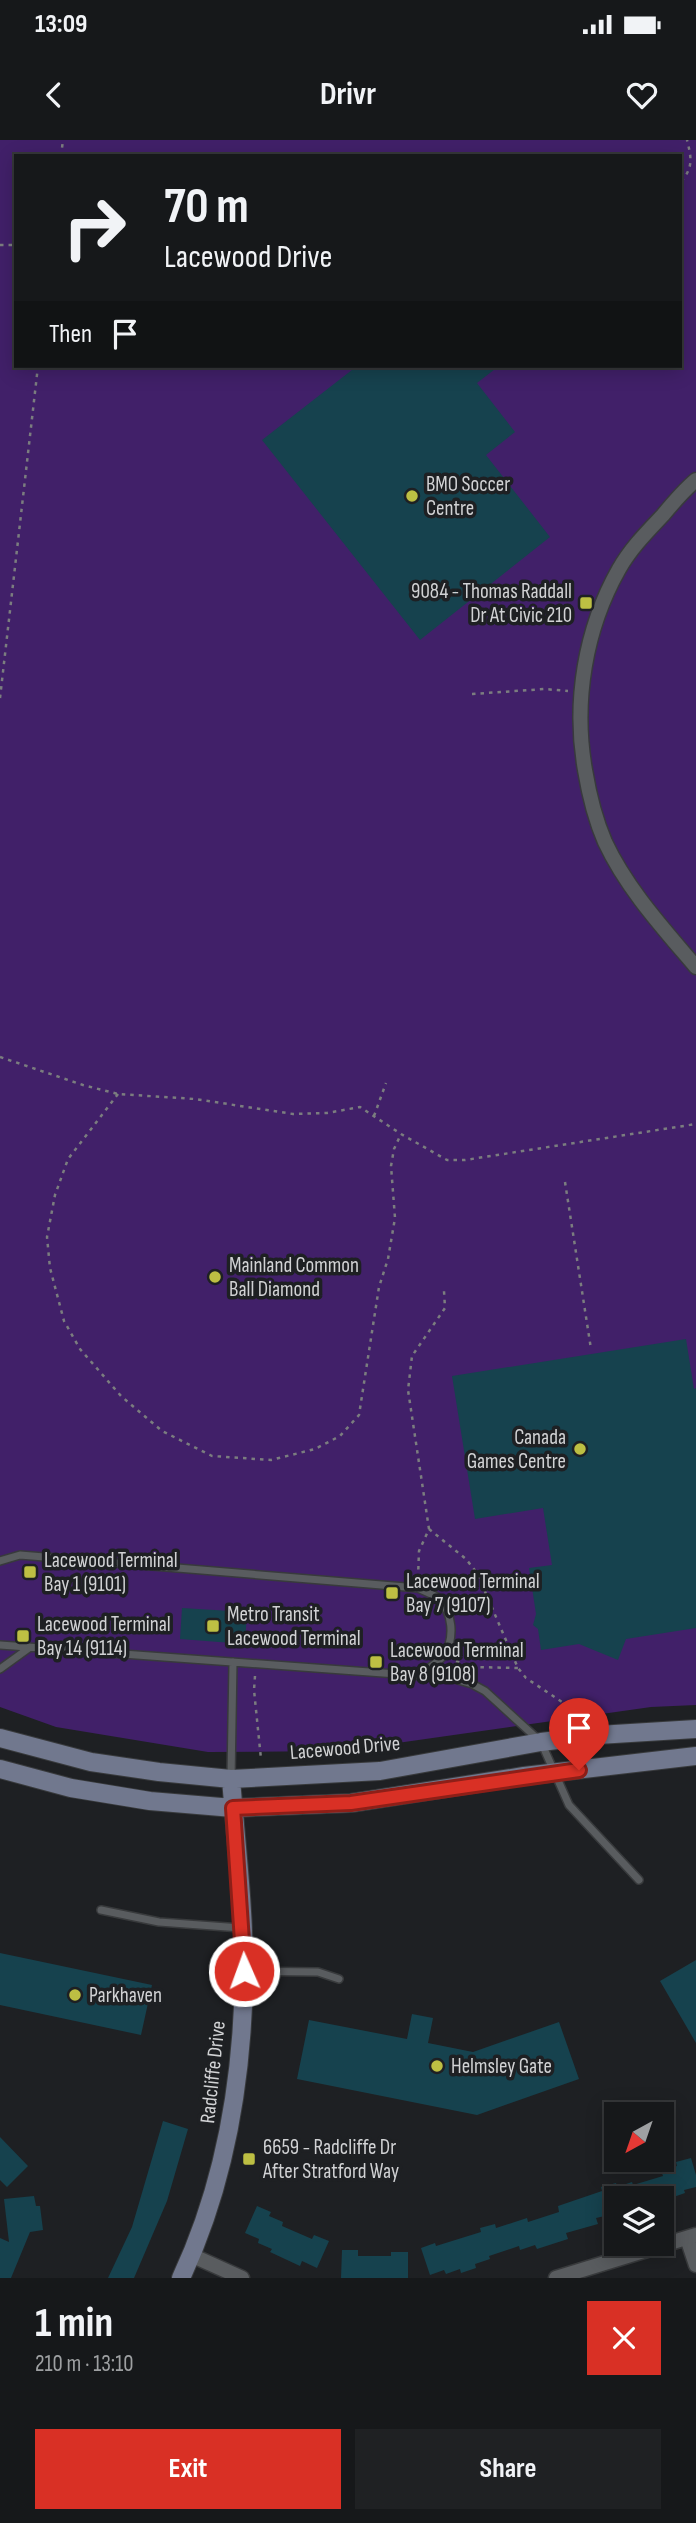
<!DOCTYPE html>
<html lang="en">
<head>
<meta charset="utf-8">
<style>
  :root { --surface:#16181a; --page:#1f2123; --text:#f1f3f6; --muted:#9ea0a2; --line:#353739; --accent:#d93025 }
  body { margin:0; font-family:"Sofia Sans Condensed",sans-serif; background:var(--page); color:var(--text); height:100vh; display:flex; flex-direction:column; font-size:26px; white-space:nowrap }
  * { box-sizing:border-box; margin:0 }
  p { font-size:23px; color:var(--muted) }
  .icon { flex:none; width:38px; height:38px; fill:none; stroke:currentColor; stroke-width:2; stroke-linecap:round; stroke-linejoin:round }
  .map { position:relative; height:2138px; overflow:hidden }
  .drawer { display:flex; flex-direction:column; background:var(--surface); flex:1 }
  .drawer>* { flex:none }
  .hud { position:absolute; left:14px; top:14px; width:668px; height:214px; border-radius:0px; box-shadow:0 4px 18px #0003,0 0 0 2px var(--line); background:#16181a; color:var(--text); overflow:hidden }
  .needle { width:46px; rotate:220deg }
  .fabs { position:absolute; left:604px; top:1962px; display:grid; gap:14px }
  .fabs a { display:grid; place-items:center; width:70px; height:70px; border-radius:0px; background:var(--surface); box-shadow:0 4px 18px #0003,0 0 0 2px var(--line); font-size:35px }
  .pin { position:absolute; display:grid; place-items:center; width:60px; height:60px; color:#fff; margin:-72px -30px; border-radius:50% 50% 50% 0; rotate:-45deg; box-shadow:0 0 7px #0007 }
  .pin .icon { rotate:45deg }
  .me { position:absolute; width:77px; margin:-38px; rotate:358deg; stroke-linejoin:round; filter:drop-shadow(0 0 5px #0008) }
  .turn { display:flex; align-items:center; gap:24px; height:147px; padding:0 35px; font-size:32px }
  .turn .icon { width:91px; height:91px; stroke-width:2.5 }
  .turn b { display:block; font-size:49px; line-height:60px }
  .then { display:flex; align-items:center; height:66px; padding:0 35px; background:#0003; gap:14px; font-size:26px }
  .round { display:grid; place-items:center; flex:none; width:74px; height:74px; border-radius:0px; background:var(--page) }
  .headline { display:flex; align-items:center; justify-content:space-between; height:119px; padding:0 35px }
  h1 { font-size:42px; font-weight:700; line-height:52px }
  .cta { display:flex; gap:14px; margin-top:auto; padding:14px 35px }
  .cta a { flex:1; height:80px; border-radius:0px; background:var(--accent); color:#fff; font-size:28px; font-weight:700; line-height:80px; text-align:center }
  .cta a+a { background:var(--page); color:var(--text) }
  .status { display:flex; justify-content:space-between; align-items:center; height:49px; padding:0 35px; background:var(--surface); direction:ltr }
  .status svg { height:19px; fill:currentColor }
  header { display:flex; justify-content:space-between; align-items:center; height:91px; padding:0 35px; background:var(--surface); font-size:32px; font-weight:700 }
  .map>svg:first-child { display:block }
  .green { fill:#412069; fill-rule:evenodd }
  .building { fill:#16424e }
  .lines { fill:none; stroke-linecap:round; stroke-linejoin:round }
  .lane-casing { stroke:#383a3c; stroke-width:10 }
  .street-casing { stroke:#383a3c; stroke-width:17 }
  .secondary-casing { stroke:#383a3c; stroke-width:20 }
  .path { stroke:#7b7d7f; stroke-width:2.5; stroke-dasharray:3.5 5; stroke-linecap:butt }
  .lane { stroke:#595c5f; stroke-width:7 }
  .street { stroke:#595c5f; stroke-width:14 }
  .secondary { stroke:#71788e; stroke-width:18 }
  .route-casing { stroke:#8d1f18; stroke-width:18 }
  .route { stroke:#d93025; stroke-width:12 }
  .poi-dot { fill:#bdbf43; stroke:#1e2023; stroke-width:2.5 }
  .labels { text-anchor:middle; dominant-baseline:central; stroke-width:7; stroke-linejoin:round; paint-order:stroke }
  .poi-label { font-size:21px; fill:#d1d2d4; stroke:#1e2023; text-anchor:start }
  .street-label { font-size:21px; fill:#d1d2d4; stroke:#1e2023 }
</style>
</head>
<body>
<div class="status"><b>13:09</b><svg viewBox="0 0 49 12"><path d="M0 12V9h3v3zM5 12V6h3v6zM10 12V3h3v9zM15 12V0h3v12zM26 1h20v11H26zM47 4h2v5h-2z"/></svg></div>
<header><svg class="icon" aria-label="back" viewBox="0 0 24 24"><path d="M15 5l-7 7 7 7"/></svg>Drivr<svg class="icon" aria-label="heart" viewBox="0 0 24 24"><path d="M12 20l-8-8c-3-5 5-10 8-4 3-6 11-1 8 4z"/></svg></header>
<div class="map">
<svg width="696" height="2138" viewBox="0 0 696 2138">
  <rect width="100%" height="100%" fill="#1e2023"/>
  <path class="green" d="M0 0H696V1565L651 1567 341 1611 208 1612 56 1587 0 1567ZM16 16H681V226H16Z"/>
  <path class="building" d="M357 226H499L477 243 515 292 486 315 550 397 420 500 262 300Z
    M686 1199 694 1249 696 1248V1488L626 1499 618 1520 579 1504 541 1510 538 1489 533 1485 536 1474 529 1428 552 1425 543 1368 475 1379 452 1236Z
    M182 1468 247 1472 245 1504 180 1499Z
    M0 1813 152 1845 141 1895 0 1865Z
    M696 1820V1903L660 1841Z
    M412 1874 433 1878 428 1903 473 1912 559 1882 579 1939 477 1975 297 1939 309 1880 407 1899Z
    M163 1981 188 1989 167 2061 134 2138H108L132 2087Z
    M0 1997 28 2026 7 2047 0 2040Z
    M691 2018 696 2035V2047L684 2050 685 2053 662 2061V2058H616V2086H613L609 2075 596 2078 598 2084 566 2093 568 2099 537 2109 535 2105 520 2110 519 2106 489 2116 490 2119 475 2124 476 2128 461 2133 460 2129 446 2134 444 2130 430 2135 421 2108 435 2103 436 2106 481 2092 480 2088 495 2084 496 2088 527 2078 528 2082 559 2072 558 2066 602 2051 601 2047 616 2043 617 2047 632 2042 633 2045 663 2036 661 2030 677 2026 676 2022Z
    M34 2056 36 2066H40L43 2090 30 2092 11 2138H0V2098L9 2102 4 2059Z
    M257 2066 271 2072 269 2076 283 2082 282 2086 312 2099 314 2095 329 2101 317 2128 302 2121 300 2126 270 2112 272 2109 258 2103 259 2099 245 2093Z
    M342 2110H358V2116H391V2112H408V2138H341Z"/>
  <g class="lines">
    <defs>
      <path id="lane" d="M0 1421 20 1415 418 1448C424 1451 433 1454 438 1458 453 1472 455 1498 444 1515 437 1524 427 1529 418 1535
        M0 1505 451 1538 472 1544 485 1551 541 1602 569 1665 639 1740
        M0 1529 29 1508
        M231 1638 233 1522
        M101 1770 159 1782 241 1788
        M244 1831 318 1832 339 1839"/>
      <path id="street" d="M696 340C684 350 673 363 663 375 647 392 631 408 619 429 585 489 573 562 585 630 589 654 595 679 605 702 627 749 663 788 696 827
        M687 2098 696 2125
        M191 2115 242 2138
        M556 2138 696 2095"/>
      <path id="secondary" d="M0 1598 91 1622 159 1632 231 1639 380 1631 541 1602 598 1595 696 1589
        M0 1629 71 1648 150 1661 233 1668 351 1663 524 1636 696 1616
        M181 2138C226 2042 243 1937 244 1831 244 1767 236 1702 231 1639"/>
    </defs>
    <use href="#lane" class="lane-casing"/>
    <use href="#street" class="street-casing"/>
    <use href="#secondary" class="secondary-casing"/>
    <path class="path" d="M61 16 63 0
      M681 41C694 28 691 16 687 0
      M0 105H14
      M472 554 544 549 568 551
      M0 558 38 226
      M0 917 83 945 118 954 195 959 293 974 327 973 360 967 401 994 447 1020H465L696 984
      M118 954 68 1019 55 1055 47 1097 50 1128 64 1181 80 1209 121 1256 162 1291 212 1316 271 1320 315 1309 340 1296 359 1275 379 1147 388 1119 395 1078 391 1026 394 1009 401 994
      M374 976 386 943
      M565 1042 591 1209
      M429 1389 466 1419 477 1433 518 1528 526 1538 586 1578
      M418 1438 419 1411 429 1389 408 1250 412 1216 445 1168 444 1151
      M429 1504 435 1508
      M456 1521 472 1527 518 1528
      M255 1536 254 1550 261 1619"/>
    <use href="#lane" class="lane"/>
    <use href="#street" class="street"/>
    <use href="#secondary" class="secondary"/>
  </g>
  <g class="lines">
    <defs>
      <path id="route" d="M244 1831 233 1668 351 1663 579 1630"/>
    </defs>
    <use href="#route" class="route-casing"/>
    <use href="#route" class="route"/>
  </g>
  <g class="poi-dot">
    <circle cx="412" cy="356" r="7"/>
    <rect x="579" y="456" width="14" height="14" rx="3.5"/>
    <circle cx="215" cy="1137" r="7"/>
    <circle cx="580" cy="1309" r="7"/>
    <rect x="23" y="1425" width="14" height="14" rx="3.5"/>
    <rect x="385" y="1446" width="14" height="14" rx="3.5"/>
    <rect x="206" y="1479" width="14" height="14" rx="3.5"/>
    <rect x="16" y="1489" width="14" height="14" rx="3.5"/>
    <rect x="369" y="1515" width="14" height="14" rx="3.5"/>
    <circle cx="75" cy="1855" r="7"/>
    <circle cx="437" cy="1926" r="7"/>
    <rect x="242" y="2012" width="14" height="14" rx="3.5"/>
  </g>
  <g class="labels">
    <g class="poi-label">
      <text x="426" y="344">BMO Soccer<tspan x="426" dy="24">Centre</tspan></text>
      <text x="572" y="451" text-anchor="end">9084 - Thomas Raddall<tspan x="572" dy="24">Dr At Civic 210</tspan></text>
      <text x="229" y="1125">Mainland Common<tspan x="229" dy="24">Ball Diamond</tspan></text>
      <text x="566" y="1297" text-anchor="end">Canada<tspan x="566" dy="24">Games Centre</tspan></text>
      <text x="44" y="1420">Lacewood Terminal<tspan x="44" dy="24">Bay 1 (9101)</tspan></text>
      <text x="406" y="1441">Lacewood Terminal<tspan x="406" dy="24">Bay 7 (9107)</tspan></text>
      <text x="227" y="1474">Metro Transit<tspan x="227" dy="24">Lacewood Terminal</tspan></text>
      <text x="37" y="1484">Lacewood Terminal<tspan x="37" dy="24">Bay 14 (9114)</tspan></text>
      <text x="390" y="1510">Lacewood Terminal<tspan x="390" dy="24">Bay 8 (9108)</tspan></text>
      <text x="89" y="1855">Parkhaven</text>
      <text x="451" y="1926">Helmsley Gate</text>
      <text x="263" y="2007">6659 - Radcliffe Dr<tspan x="263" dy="24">After Stratford Way</tspan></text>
    </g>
    <g class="street-label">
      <text transform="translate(345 1608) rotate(-5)">Lacewood Drive</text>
      <text transform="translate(213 1932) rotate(-84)">Radcliffe Drive</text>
    </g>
  </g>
</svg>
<div class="fabs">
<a><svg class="needle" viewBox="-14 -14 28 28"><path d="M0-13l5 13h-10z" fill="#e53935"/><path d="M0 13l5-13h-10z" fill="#9ea0a2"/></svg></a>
<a><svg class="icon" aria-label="layers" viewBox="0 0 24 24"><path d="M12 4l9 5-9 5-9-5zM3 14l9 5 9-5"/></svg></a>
</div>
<div class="pin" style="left:579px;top:1630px;background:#d93025"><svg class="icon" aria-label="arrive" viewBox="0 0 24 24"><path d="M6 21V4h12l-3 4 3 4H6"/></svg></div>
<svg class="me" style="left:244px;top:1831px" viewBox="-20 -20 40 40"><circle r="17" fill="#d93025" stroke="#fff" stroke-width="3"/><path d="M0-11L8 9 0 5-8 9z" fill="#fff"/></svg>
<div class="hud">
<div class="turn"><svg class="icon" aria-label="right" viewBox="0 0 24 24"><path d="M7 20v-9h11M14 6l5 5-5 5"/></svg><div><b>70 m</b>Lacewood Drive</div></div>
<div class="then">Then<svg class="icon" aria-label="arrive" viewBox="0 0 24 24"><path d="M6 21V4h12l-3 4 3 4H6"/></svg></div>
</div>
</div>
<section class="drawer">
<div class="headline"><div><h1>1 min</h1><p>210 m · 13:10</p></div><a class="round" style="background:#d93025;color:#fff"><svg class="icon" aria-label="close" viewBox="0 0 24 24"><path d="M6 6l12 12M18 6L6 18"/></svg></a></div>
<div class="cta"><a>Exit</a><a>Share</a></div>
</section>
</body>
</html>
